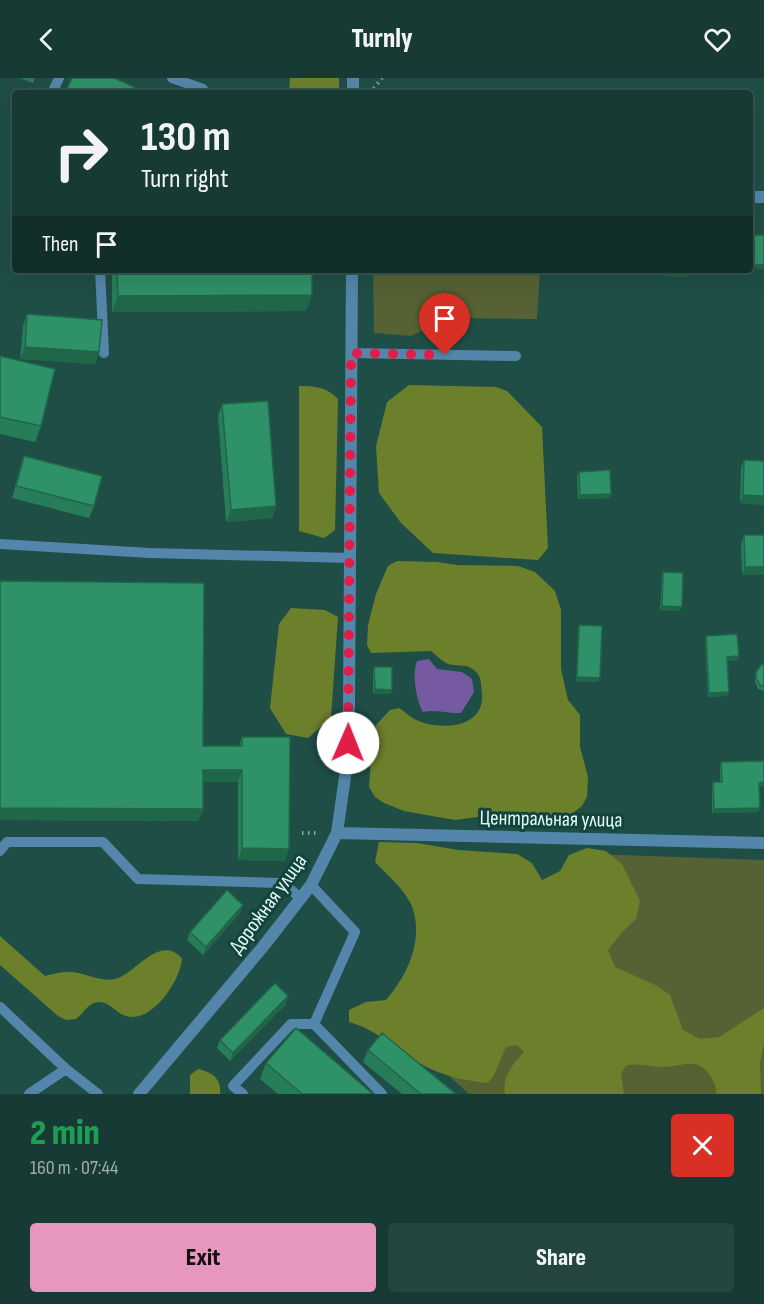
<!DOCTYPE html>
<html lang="en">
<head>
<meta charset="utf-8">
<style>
  :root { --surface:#173a34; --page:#244540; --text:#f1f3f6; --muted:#9eadac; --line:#36544f; --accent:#e797bd }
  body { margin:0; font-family:"Sofia Sans Condensed",sans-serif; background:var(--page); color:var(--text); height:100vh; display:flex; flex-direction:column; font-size:22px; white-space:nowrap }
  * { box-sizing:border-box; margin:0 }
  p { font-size:20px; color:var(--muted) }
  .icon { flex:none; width:33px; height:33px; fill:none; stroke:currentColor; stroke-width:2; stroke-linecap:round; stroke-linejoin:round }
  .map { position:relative; height:1016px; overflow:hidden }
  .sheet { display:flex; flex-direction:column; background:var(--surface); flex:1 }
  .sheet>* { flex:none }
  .hud { position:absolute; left:12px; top:12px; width:741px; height:183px; border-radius:6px; box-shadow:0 6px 24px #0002,0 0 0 2px var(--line); background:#173a34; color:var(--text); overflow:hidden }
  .pin { position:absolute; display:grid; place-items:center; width:51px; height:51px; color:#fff; margin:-62px -26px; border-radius:50% 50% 50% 0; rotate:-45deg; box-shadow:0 0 6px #0007 }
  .pin .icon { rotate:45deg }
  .me { position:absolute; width:66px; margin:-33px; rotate:1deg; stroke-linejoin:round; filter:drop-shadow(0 0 4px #0008) }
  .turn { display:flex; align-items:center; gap:21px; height:126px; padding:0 30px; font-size:27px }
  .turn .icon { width:78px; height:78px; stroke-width:2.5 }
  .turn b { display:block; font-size:42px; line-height:51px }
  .then { display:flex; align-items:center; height:57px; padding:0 30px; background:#0003; gap:12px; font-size:22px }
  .round { display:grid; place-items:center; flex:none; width:63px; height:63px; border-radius:6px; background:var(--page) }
  .summary { display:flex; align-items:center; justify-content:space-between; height:102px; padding:0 30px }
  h1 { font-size:36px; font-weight:800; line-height:45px; color:#1e9e55 }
  .primary-button { display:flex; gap:12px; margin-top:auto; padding:12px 30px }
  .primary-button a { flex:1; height:69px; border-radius:6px; background:var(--accent); color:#111; font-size:24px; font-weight:800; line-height:69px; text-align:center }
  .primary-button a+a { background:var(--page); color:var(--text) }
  header { display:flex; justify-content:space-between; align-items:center; height:78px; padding:0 30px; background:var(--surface); font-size:27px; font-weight:800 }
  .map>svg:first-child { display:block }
  .green { fill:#566234 }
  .forest { fill:#6c7f2b }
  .water { fill:#765aa1 }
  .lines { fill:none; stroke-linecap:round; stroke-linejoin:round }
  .path { stroke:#83a7a0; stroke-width:4; stroke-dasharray:1.5 4.5; stroke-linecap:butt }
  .service { stroke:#5486ab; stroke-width:10 }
  .minor { stroke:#5486ab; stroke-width:12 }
  .wall { fill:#287d59 }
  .shaded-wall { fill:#206648 }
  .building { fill:#2e9167; stroke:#206648; stroke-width:1.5 }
  .route { stroke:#e11d48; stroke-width:10; stroke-dasharray:0 18 }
  .labels { text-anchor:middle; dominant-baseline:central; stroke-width:6; stroke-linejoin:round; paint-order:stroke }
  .street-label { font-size:21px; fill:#e2fbf6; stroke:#12433c }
</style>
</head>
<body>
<header><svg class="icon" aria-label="back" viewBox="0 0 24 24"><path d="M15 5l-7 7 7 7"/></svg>Turnly<svg class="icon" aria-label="heart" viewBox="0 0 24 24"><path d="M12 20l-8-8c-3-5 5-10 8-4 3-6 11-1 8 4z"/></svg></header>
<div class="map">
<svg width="764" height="1016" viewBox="0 0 764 1016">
  <rect width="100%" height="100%" fill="#1f4e46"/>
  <path class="green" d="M373 192H540L537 241 447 240 411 258 374 255Z
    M591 776 764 782V1016H469L426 977Z"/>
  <path class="forest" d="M290 0H339V15H289Z
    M409 307 496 309 507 313 542 349 548 470 538 482 433 475 401 445 379 415 376 368 387 324Z
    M299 308C315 308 327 309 338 321L335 452 324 460 299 453Z
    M397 483 437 484 457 487 518 488 535 494 555 513 561 532V591L568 622 580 637V669L588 699 587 719 582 728 566 740 556 743 500 736 455 742 404 733 384 725 375 719 369 709 373 657 376 647 390 632 399 630C404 633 409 638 414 641 438 653 485 651 482 616 481 608 482 600 476 594 467 584 456 590 446 585 441 582 436 577 431 573L371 575 367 567 368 547 376 516 388 488Z
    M291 530 325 532 338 539 331 640 308 660 286 656 270 630 279 546Z
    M379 764 417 765 458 772 517 776 532 785 542 802 560 793 569 777 587 770 606 773 622 786 640 823 636 841 622 854 608 872 615 889 655 907 670 917 683 952 700 961 719 959 764 930V966L760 984 761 1016H716C717 1009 714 1005 711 999 699 978 683 988 664 989 651 989 640 985 627 987L621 995 624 1016H505C502 998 512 987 524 974L517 967 506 969 494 997 488 1005C468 1003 447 999 429 990 401 977 379 952 349 944V932L366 924 386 922C407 898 423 864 413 831 407 813 387 797 375 784Z
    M0 858 45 898C54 896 63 893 72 894 86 895 105 906 118 900 139 891 160 857 182 880 181 902 152 946 126 938 116 935 109 923 98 924 88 925 83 936 76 941L66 942 58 938 0 887Z
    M198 991C212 994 222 1001 220 1016H190V997Z"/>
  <path class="water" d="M429 581 437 591 462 594 472 601 474 614 461 635C447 636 437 631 423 634 416 622 412 595 417 583Z"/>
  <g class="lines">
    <path class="path" d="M370 15 382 0
      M302 755H319"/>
    <path class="service" d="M172 0 203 11 205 15
      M52 15 59 0
      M100 192 104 275
      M351 275 516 278
      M0 466 150 475 350 480
      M0 773 7 764H103L138 801 278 805 287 809 301 820
      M311 807 355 854 314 946
      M0 929 66 991 98 1016
      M29 1016 66 991
      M243 1016 233 1008 291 946H314L382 1016"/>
    <path class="minor" d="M353 15V0
      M750 119H764
      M337 755 764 765
      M139 1016 262 870 311 807 337 755 347 685 349 627 352 192"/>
  </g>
  <path class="wall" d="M20 0H35L33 5Z
    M112 192H312V217L306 233 112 234Z
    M27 236 99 274 95 286 20 281 23 248Z
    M0 278 41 348 35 364 0 356Z
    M222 326 276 428 272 440 226 444 218 338Z
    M24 378 94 428 89 440 12 420 20 390Z
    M744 382 764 383V427L740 425 741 390Z
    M579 394 610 420 578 421 577 398Z
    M744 457H764V497H742L741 466Z
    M663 494 680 533 660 532 662 498Z
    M0 503 203 668H239L242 659 285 783 238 782V704H203V731L198 743 0 742Z
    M579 547 598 604 576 603 578 552Z
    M706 558 737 583H727L729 614 727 618 708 619 705 562Z
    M764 586V613L758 611 755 604V598L756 594Z
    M374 589 391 616H373V593Z
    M764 683V708L759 709 758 734 712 735V709L713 704H720V688L721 684Z
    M243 827 240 835 203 877 187 862 190 854Z
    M288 918 285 927 230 983 217 970 220 962Z
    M368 972 456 1016H402L363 984Z
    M266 985 373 1016H278L260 1001Z"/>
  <path class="shaded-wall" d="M750 186 764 187V191L750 190Z
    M663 193 690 195 688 199 662 198Z
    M312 217 306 233 112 234 118 218Z
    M25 269 99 274 95 286 20 281Z
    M611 416 610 420 578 421 580 417Z
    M743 417 764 418V427L740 425Z
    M276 428 272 440 226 444 231 432Z
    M745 489H764V497H742Z
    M662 528 682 529 680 533 660 532Z
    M739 578 737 583H725L727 579Z
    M577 599 600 600 598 604 576 603Z
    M375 611 392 612 391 616H373Z
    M729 614 727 618 708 619 709 615Z
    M203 692H242L238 704H199Z
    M764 704V708L758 709 759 705Z
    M0 730 203 731 198 743 0 742Z
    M760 730 758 734 712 735 714 731Z
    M242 770 289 771 285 783 238 782Z
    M243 827 240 835 203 877 206 869Z
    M288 918 285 927 230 983 233 975Z"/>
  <path class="building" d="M72 0H114L148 15H65Z
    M750 157H764V187L750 186Z
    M117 192H312V217L118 218Z
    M663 192H690V195L663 193Z
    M27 236 102 242 99 274 25 269Z
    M0 278 55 291 41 348 0 339Z
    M268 323 276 428 231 432 222 326Z
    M24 378 102 398 94 428 16 408Z
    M744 382 764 383V418L743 417Z
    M610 392 611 416 580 417 579 394Z
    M744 457H764V489H745Z
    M663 494 683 495 682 529 662 528Z
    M0 503 204 505 203 668H242V659H290L289 771 242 770V692H203V731L0 730Z
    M579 547 602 548 600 600 577 599Z
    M737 556 739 578 727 579 729 614 709 615 706 558Z
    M764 586V609L760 607 756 600V594L761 587Z
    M374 589H392V612L375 611Z
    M764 683V704L759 705 760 730 714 731 713 704H722L721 684Z
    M227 812 243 827 206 869 190 854Z
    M275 905 288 918 233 975 220 962Z
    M296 950 373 1016H302L266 985Z
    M382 955 456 1016H421L368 972Z"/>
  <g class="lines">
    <path class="route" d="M348 665 351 275 445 277"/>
  </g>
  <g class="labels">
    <g class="street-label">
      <text transform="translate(551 741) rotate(1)">Центральная улица</text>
      <text transform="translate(268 826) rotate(-54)">Дорожная улица</text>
    </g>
  </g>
</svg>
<div class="pin" style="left:445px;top:277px;background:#d93025"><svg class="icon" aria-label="arrive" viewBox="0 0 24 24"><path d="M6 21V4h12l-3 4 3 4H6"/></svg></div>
<svg class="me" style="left:348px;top:665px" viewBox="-20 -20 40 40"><circle r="19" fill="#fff"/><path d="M0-13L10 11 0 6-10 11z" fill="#e11d48"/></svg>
<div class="hud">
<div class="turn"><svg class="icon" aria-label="right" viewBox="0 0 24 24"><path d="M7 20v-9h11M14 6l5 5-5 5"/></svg><div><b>130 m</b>Turn right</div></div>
<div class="then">Then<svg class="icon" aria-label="arrive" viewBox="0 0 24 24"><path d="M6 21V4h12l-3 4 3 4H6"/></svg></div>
</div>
</div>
<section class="sheet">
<div class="summary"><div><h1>2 min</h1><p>160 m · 07:44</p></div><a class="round" style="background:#d93025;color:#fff"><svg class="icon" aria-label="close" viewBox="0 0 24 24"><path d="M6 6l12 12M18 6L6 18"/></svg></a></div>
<div class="primary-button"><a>Exit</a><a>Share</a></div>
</section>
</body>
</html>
